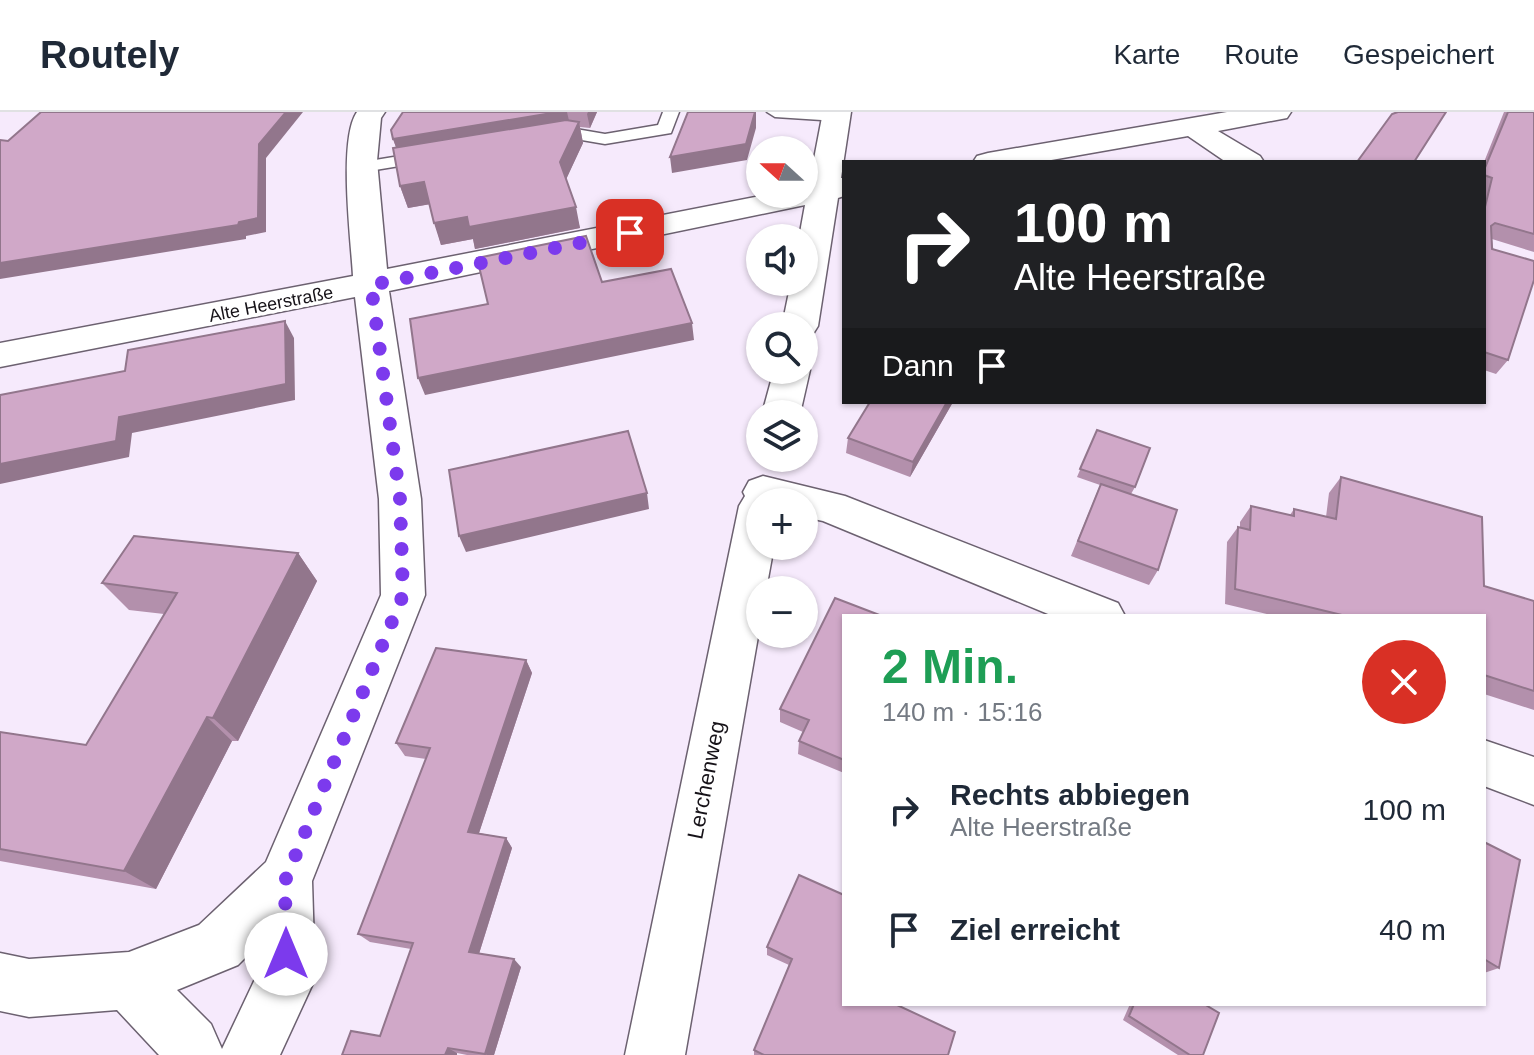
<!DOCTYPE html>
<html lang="de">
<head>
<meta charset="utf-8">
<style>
  :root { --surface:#fff; --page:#f6f6f7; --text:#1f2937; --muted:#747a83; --line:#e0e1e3 }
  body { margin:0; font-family:Arial,sans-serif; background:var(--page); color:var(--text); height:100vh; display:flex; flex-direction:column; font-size:30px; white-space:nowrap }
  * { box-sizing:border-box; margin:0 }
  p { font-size:26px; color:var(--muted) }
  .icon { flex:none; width:44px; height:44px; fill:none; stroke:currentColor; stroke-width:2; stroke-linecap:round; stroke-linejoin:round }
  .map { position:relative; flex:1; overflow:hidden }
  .sheet { position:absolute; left:842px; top:502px; width:644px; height:392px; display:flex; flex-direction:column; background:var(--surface); border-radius:0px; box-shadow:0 2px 6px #0004 }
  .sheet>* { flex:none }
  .guide { position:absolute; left:842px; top:48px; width:644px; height:244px; border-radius:0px; box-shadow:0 2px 6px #0004; background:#202124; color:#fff; overflow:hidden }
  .needle { width:52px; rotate:291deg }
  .buttons { position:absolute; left:746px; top:24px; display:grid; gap:16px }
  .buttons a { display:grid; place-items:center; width:72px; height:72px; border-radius:50%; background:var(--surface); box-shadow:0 2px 6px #0004; font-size:40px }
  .pin { position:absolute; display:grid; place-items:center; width:68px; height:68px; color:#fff; margin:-34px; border-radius:16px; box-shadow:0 4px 12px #0006 }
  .me { position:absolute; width:88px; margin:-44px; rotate:0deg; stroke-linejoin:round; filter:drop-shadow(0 0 6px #0008) }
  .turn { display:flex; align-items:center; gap:28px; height:168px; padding:0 40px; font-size:36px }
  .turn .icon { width:104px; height:104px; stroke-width:2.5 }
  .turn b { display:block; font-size:56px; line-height:68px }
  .then { display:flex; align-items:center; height:76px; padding:0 40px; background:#0003; gap:16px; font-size:30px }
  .round { display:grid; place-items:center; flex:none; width:84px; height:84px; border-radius:42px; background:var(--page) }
  .overview { display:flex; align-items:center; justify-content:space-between; height:136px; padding:0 40px }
  h1 { font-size:48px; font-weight:700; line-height:60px; color:#1e9e55 }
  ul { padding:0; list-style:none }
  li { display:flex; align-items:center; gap:24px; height:120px; padding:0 40px }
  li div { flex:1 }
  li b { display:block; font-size:30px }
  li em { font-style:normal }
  header { display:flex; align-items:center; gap:48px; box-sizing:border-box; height:112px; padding:0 40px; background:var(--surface); border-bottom:2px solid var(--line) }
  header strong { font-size:38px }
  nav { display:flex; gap:44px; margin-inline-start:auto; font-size:28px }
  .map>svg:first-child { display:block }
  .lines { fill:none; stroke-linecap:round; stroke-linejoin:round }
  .service-casing { stroke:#6c6170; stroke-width:3 }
  .minor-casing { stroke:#6c6170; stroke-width:3 }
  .service { fill:#fff; fill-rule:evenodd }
  .minor { fill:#fff; fill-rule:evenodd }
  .wall { fill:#b390ac }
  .shaded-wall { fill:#92768c }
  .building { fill:#d0a8c8; stroke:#92768c; stroke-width:2 }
  .route { stroke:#7c3aed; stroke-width:14; stroke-dasharray:0 25.2 }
  .labels { text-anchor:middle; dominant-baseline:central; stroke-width:7; stroke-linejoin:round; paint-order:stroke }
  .far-street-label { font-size:18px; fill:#161218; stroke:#fff }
  .street-label { font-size:22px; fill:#161218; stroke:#fff }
</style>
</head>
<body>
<header>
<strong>Routely</strong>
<nav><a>Karte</a><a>Route</a><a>Gespeichert</a></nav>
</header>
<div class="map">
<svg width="1534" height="943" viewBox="0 0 1534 943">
  <rect width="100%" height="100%" fill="#f6eafc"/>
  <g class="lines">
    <defs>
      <path id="service" d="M663 0H679L671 21 605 32 570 26 548 29 539 24 542 20 570 16 605 22 658 13Z
        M767 0H841L845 4 837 9 775 5Z
        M430 39 439 44 436 48 363 60 354 55 363 50Z"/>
      <path id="minor" d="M357 0H385L381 6 377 49 387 157 770 82H804V75L809 73 823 0H851L841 66H844V84L838 86 818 214 813 222 804 225V214H782L791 170H804V126H799L805 93 389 179 421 387 425 483 312 769 315 867 280 943H159L117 898 29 905 0 899V841L29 847 129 840 199 813 266 750 381 483 379 387 355 185 0 255V231L353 164C351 128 338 27 357 0ZM258 833 257 863 222 937 211 912 177 878 238 853Z
        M1227 0H1291L1287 6 1218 19 1260 44 1264 50H1226L1188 24 1040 50H973L977 44 988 41Z
        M804 249 810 258 800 302H762L774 258H804Z
        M763 364 845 384 1118 491 1125 504H1053L823 409 804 405V390H760V434H774L766 478H760V513L685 943H625L739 394 745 384 743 380 749 369Z
        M1484 628 1534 645V693L1484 674Z"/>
    </defs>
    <use href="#service" class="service-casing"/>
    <use href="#minor" class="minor-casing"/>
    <use href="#service" class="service"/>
    <use href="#minor" class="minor"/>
  </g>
  <path class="wall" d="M403 0H597L590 16 580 15 583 31 566 67 580 116 475 137 473 127 441 133 430 92 408 96 400 74 396 35 393 27Z
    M1504 0H1534V140L1492 127 1508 248 1496 262 1484 258V50Z
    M870 290H953L910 365 846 341 848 326Z
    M1097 318 1135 375 1131 382 1158 458 1149 473 1071 444 1100 373 1077 365Z
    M1341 365 1484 474 1534 489V598L1484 582V504H1275L1225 492 1227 430 1238 415H1240V410L1251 394 1290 403 1294 397 1326 405 1329 381Z
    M298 441 317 469 238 629H232L156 777 0 749V620L86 633 164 502 129 498 102 471Z
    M844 504V661L798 642 799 629 803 620 780 610V597Z
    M526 548 532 561 479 721 506 726 512 736 479 842 521 855 494 943H467L457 941 380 924 411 837 370 830 358 822 426 647 405 644 396 631Z
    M1484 730 1499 856 1484 861Z
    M799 763 844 892 948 943H754V938L789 853 767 843V835Z
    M1130 892H1204L1203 943H1178L1123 908Z"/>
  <path class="shaded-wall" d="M286 0H303L266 46V120L246 124V127L0 167V151L239 110 259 32Z
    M558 0H567L570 13 398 41 393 27Z
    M588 0H597L590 16 587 2Z
    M752 0H756V16L747 48 672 61 670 45Z
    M579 10 583 31 564 72 560 50Z
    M424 70 431 92 408 96 400 74Z
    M576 95 580 116 475 137 473 127 441 133 434 111 467 105Z
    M285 209 294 226 295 288 132 321 129 345 0 372V352Z
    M692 211 694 228 425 283 418 266Z
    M947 290H953L910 365 913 350Z
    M647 381 649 397 466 440 459 424Z
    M298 441 317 469 238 629 213 606Z
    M526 548 532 561 476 730 468 720Z
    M207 605 232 629 156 777 124 759Z
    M506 726 512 736 477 848 469 840Z
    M514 847 521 855 494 943H487L485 942Z
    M448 936 457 941V943H445Z"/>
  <path class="building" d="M41 0H286L259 32 258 106 239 110 238 113 0 151V28L8 29Z
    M403 0H558L393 27 391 18Z
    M688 0H755L746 32 670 45Z
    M1398 0H1446L1414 50H1357L1392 2Z
    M1508 0H1534V122L1495 111 1491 114 1492 137 1534 149V168L1508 248 1484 240V99L1492 66 1484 63V58Z
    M566 8 579 10 560 50 576 95 469 115 467 105 434 111 424 70 400 74 393 36Z
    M586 124 602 170 671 157 692 211 418 266 410 207 488 192 477 146Z
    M285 209 286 272 119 305 116 329 0 352V283L125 259 128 238Z
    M870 290H947L913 350 848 326Z
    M1097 318 1150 336 1135 375 1080 357Z
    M628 319 647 381 459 424 449 358Z
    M1341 365 1482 405 1484 474 1534 489V579L1484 563V504H1346L1235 477 1238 415 1250 418 1251 394 1294 404V397L1336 407Z
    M1101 372 1177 398 1158 458 1078 429Z
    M134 424 298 441 213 606 207 605 124 759 0 737V620L86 633 177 481 102 471Z
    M835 486 882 504H844V648L799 629 809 608 780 597Z
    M436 536 526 548 468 720 506 726 469 840 514 847 485 942 448 936 445 943H342L351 919 380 924 413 831 358 822 430 636 396 631Z
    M1484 730 1520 748 1499 856 1484 847Z
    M799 763 844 783V892H895L955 920 948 943H764L754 938 792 847 767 835Z
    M1134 892H1204L1219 901 1203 943H1190L1129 904Z"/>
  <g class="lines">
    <path class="route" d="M286 842 285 769 403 483 400 387 371 173 630 121"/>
  </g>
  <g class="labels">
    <g class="far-street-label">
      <text transform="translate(271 192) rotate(-11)">Alte Heerstraße</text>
    </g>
    <g class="street-label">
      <text transform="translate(706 668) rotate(-79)">Lerchenweg</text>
    </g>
  </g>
</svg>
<div class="buttons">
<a><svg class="needle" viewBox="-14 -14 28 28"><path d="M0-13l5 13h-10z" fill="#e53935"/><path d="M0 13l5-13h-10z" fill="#747a83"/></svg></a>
<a><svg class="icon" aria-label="sound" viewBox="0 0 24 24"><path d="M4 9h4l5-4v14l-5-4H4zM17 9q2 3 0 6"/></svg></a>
<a><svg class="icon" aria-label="search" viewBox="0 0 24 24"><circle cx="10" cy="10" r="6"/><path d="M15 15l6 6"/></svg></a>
<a><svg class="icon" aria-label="layers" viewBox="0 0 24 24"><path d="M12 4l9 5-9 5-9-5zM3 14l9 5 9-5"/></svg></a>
<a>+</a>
<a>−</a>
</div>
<div class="pin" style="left:630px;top:121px;background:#d93025"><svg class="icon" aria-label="arrive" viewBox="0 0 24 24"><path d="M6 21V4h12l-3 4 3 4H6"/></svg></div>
<svg class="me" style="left:286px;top:842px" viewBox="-20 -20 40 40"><circle r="19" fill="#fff"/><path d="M0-13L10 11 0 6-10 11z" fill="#7c3aed"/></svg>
<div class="guide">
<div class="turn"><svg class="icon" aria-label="right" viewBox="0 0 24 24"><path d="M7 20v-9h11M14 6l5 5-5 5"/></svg><div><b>100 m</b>Alte Heerstraße</div></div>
<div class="then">Dann<svg class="icon" aria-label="arrive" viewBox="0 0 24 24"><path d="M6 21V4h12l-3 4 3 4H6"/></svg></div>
</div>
<section class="sheet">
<div class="overview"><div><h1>2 Min.</h1><p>140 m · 15:16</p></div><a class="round" style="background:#d93025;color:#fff"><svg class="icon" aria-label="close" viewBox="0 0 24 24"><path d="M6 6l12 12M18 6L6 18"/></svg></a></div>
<ul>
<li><svg class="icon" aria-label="right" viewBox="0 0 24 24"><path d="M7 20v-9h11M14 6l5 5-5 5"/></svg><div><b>Rechts abbiegen</b><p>Alte Heerstraße</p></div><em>100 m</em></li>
<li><svg class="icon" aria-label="arrive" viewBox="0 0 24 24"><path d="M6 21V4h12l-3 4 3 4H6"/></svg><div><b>Ziel erreicht</b></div><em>40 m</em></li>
</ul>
</section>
</div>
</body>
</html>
